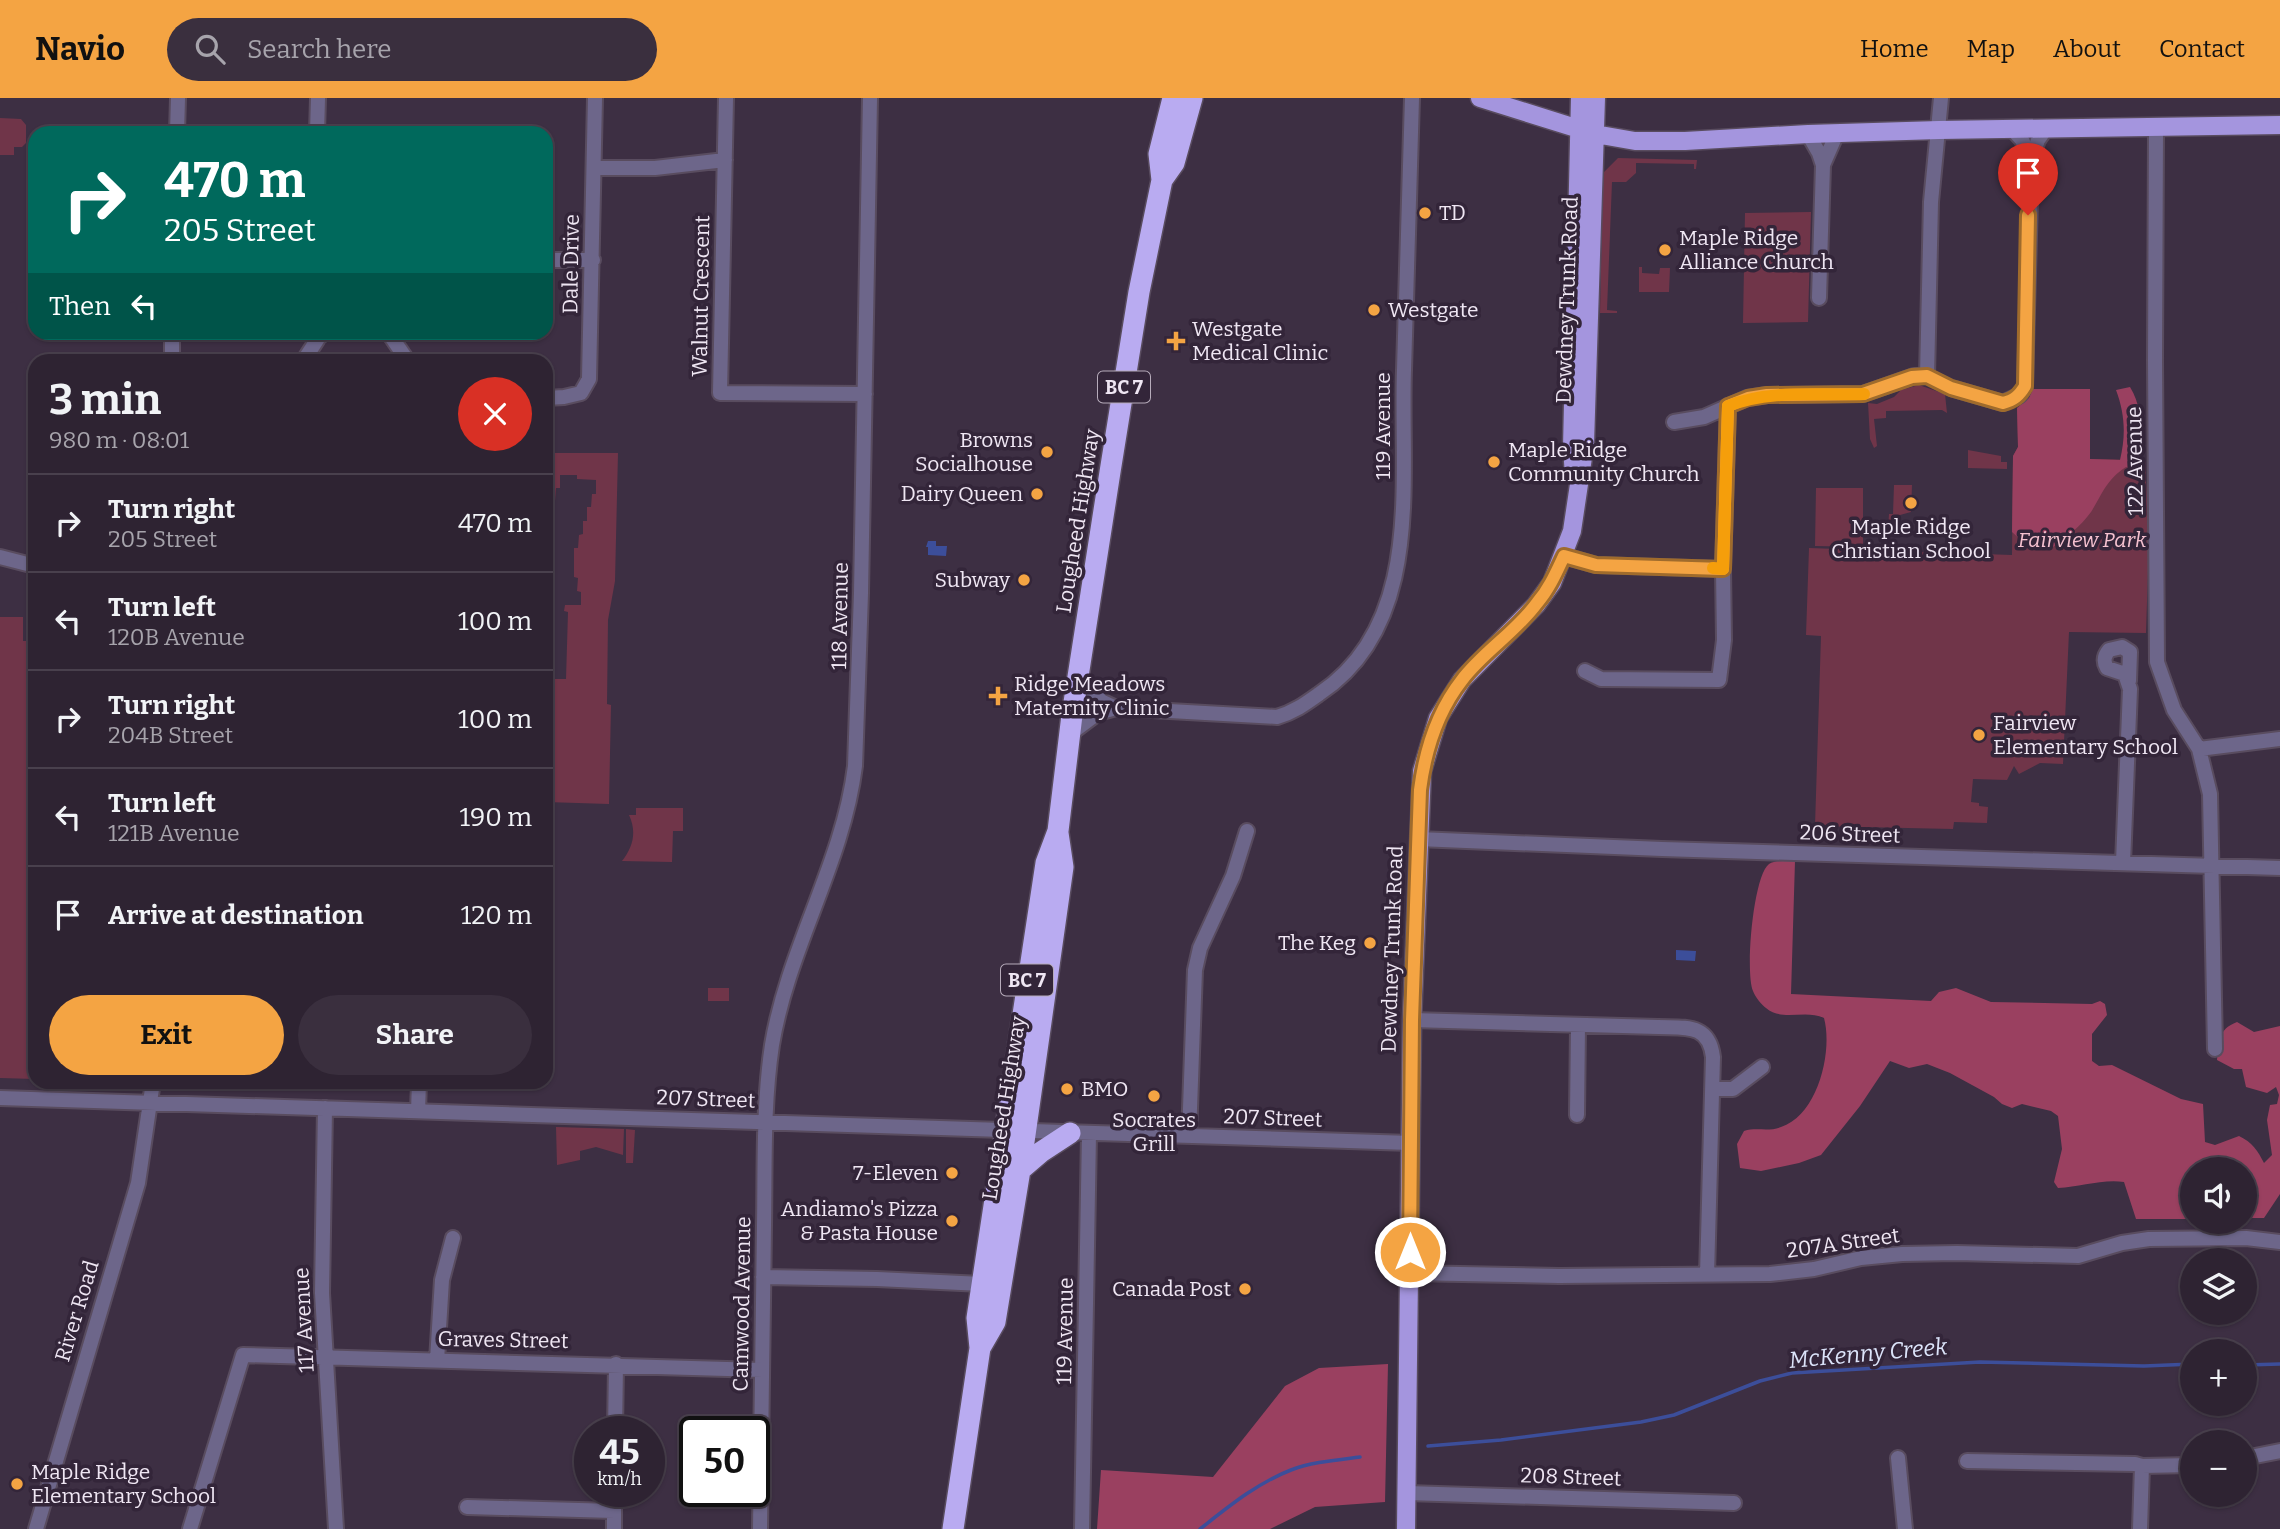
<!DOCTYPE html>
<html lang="en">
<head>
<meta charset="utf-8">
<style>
  :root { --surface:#2e2332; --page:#3a2f3e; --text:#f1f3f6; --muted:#a7a4ac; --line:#49404d; --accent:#f4a443 }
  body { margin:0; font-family:Bitter,serif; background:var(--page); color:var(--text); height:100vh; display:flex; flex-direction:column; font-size:26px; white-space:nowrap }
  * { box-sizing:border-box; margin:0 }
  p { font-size:23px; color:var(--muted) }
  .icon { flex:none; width:38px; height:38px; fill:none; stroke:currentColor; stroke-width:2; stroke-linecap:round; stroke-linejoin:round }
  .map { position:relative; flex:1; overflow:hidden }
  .panel { position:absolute; left:28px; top:256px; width:525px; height:735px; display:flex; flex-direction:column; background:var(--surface); border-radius:21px; box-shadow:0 2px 5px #0004,0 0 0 2px var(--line) }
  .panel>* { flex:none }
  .guide { position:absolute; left:28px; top:28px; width:525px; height:214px; border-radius:21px; box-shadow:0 2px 5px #0004,0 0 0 2px var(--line); background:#00695c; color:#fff; overflow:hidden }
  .buttons { position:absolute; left:2180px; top:1059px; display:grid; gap:14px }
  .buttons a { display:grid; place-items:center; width:77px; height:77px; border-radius:50%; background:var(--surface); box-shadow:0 2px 5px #0004,0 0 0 2px var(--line); font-size:35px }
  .speed { position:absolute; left:574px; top:1318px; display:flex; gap:14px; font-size:35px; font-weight:700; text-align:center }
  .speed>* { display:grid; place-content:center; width:91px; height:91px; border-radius:50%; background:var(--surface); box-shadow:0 2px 5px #0004,0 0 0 2px var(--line); line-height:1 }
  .speed small { font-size:18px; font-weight:400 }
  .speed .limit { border:4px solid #111; border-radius:10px; background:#fff; color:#111 }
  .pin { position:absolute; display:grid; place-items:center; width:60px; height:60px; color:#fff; margin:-72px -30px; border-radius:50% 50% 50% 0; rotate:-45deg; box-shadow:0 0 7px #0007 }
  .pin .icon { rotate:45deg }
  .me { position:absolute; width:77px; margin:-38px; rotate:0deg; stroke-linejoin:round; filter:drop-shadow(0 0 5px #0008) }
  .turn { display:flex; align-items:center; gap:24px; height:147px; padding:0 21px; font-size:32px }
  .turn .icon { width:91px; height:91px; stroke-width:2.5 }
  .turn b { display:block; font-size:49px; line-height:60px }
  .then { display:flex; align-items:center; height:66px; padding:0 21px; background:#0003; gap:14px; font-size:26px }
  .round { display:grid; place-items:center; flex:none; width:74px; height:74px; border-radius:37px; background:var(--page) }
  .headline { display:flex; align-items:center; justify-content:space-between; height:119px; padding:0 21px }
  h1 { font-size:42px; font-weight:700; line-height:52px }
  .button { display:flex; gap:14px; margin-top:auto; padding:14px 21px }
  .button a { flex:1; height:80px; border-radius:42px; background:var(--accent); color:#111; font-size:28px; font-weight:700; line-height:80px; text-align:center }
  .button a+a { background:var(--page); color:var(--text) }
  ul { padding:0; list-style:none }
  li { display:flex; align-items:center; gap:21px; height:98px; padding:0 21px; border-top:2px solid var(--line) }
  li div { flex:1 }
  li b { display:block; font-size:26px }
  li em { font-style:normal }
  header { display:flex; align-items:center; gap:42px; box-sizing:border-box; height:98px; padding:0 35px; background:var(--accent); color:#111 }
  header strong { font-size:33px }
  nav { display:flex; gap:38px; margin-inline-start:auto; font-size:24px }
  .search { width:490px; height:63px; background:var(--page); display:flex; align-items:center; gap:18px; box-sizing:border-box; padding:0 24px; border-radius:38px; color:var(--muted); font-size:26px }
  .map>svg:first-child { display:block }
  .green { fill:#703549 }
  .forest { fill:#9a4060 }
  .water { fill:#3c4e9a }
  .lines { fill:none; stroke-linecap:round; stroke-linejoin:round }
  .stream { stroke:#3c4e9a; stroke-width:3.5 }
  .minor-casing { stroke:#594c5f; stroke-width:18 }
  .major-casing { stroke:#594c5f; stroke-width:21 }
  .highway-casing { stroke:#594c5f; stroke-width:24 }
  .minor { stroke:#6d668a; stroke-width:14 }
  .major { stroke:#a495de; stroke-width:18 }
  .highway { stroke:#b9abf1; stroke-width:21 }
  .route-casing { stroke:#9f6b2c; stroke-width:18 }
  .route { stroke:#f4a443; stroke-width:12 }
  .slow { stroke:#f59e0b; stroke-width:12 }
  .poi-dot { fill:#f4a443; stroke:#332539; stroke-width:2.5 }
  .labels { text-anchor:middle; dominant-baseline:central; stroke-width:7; stroke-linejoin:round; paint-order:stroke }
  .shield { fill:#332539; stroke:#b7acbb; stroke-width:2 }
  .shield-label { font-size:19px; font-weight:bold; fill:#efe6f3 }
  .poi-label { font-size:21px; fill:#efe6f3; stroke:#332539; text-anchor:start }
  .street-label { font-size:21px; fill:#efe6f3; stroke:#332539 }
  .park-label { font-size:21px; font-style:italic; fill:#f5c1cf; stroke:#332539 }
  .water-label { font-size:23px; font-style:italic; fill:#dce4fa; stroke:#332539 }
</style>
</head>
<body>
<header>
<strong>Navio</strong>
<div class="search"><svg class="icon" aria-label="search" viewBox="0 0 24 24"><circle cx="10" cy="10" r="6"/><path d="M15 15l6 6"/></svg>Search here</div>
<nav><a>Home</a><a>Map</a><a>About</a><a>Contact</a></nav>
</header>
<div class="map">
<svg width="2280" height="1431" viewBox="0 0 2280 1431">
  <rect width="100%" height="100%" fill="#3d2f43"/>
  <path class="green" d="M0 20 21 21 26 27V45L22 49H14V57H0Z
    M1618 60 1697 62 1696 71H1694V66L1636 65V75L1626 84H1612L1607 212 1617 213V215H1600L1603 75Z
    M1811 114 1808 224 1743 225 1745 115Z
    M1639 169H1642V175L1659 176 1660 170H1670L1669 194H1639Z
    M1919 287 1945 296 1947 315 1942 312 1886 313V320L1874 321 1877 348 1874 350 1870 341 1868 305 1877 306 1894 299 1901 292Z
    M2033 291H2090V361L2145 362 2149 442 2146 535 2069 534 2063 666 2040 665 2019 676 2014 668 2007 682 1973 681 1971 704 1979 705V708L1988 709 1987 725 1954 724 1953 731 1815 728 1821 538 1806 537 1809 450 2012 457 2013 358 2018 349 2017 310 2029 300Z
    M1968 352 2001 358V364H2007V371L1968 370Z
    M546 355H618L615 483 608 522 607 606 611 607 609 706 546 704V581H566L568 514 564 513 565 507H581V494L577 493 578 480 574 479V450H578L579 437 583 436V423H587V409H591L592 396H596V382L577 381V377H560V390H556L555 403 551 404V417H546Z
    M1894 387H1912L1911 414 1900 417V431H1888L1889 416H1893Z
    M1816 390H1863V449L1815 448Z
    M0 519H23V543H35V981L0 980Z
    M636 710H683V733H673L672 764 622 763C633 749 637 734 629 717H636Z
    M708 890H729V903H708Z
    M556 1029 624 1031 623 1057 596 1049 580 1053V1062L557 1067Z
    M626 1031 635 1032 633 1065H626Z"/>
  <path class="forest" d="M2130 289C2145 313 2141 345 2141 372L2126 369C2106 382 2103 395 2091 414 2081 428 2067 439 2053 449L2022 443 2012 434 2013 358 2018 349 2017 310 2029 300 2033 291H2090V361L2120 362C2126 337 2125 316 2116 292Z
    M1795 763 1791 896 1931 903 1939 894 1956 890 1991 904 2092 906 2100 903 2105 906 2107 917 2092 936V963L2099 968 2112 967 2181 1001 2203 1006 2205 1044 2215 1047 2239 1038C2252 1044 2258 1053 2264 1065L2272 1057 2267 1022 2270 1007 2277 1006 2279 997 2276 989 2267 995 2246 989 2242 971H2234L2217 962C2219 944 2218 931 2237 924L2254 934 2280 928V1096L2264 1120H2245V1071H2193V1121H2136L2124 1084C2102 1081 2080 1089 2058 1090L2054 1084 2062 1051 2058 1018 2051 1013 2022 1006 2012 1010 2002 1006 1994 999 1950 975 1927 966 1909 970 1890 963 1860 1008 1821 1057 1799 1065 1761 1073 1740 1070 1737 1046 1744 1033C1756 1029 1769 1034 1781 1029 1818 1017 1833 953 1824 920 1805 911 1782 924 1766 910 1762 907 1755 899 1753 893 1745 875 1753 778 1769 766 1775 762 1788 763 1795 763Z
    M1388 1266 1385 1404 1315 1409 1270 1431H1097L1101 1372 1213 1379 1285 1288 1319 1270Z"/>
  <path class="water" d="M928 443H936V448H947L946 458 928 457V449H926Z
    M1676 852 1696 853 1695 863 1676 862Z"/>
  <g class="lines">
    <path class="stream" d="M2245 1267 2280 1266
      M1428 1348 1501 1342 1641 1324 1674 1317 1760 1283 1792 1275 1980 1264 2144 1268 2193 1266
      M1200 1431C1228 1409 1257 1385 1291 1372 1312 1364 1337 1362 1360 1359"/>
    <defs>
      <path id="minor" d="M726 0 720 295 865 296
        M2156 30 2155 262 2157 564 2174 612 2199 651 2210 696 2215 951
        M2013 32 2022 42 2031 63
        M177 35 178 0
        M317 35 318 0
        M1808 36 1819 55 1823 67
        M594 70H655L725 62
        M546 162H593
        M1819 200 1823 67 1837 35
        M388 234 407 262
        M172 262V234
        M304 262 319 239 325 234
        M1927 278 1931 104 1941 0
        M546 300 564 299 581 295 589 281 595 0
        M1674 324 1704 319 1747 300 1767 297 1863 296 1914 278H1927L1951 290 2003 305 2020 297 2025 288 2031 63 2038 42 2045 32
        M1564 458 1596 467 1723 471
        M0 459 35 468
        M1585 573 1601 581 1719 582 1724 542 1723 471 1728 308
        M1079 576 1101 603 1116 610
        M1070 636 1098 615 1116 610 1277 619C1294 614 1305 606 1319 596 1425 526 1400 381 1404 272 1407 181 1409 91 1412 0
        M2199 651 2280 641
        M1418 741 1662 751 2280 770
        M2123 765 2130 591 2125 576 2107 570C2103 563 2104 558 2109 552L2122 549 2130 554 2129 583
        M1412 922 1658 929C1685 930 1709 925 1713 959L1707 1177
        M1712 991H1733L1762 969
        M0 1000 1411 1045
        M325 1010 322 1195 336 1431
        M418 1013 419 984
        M1577 1017 1578 927
        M1189 1038 1195 872 1200 850 1233 778 1247 733
        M1409 1175 1559 1178 1770 1176 1814 1171 1861 1160 1902 1156 1957 1155 2078 1158 2122 1145 2149 1141 2246 1140 2280 1144
        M763 1179 877 1181 982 1186
        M437 1262 442 1182 453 1140
        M615 1334 616 1266
        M1898 1360 1905 1431
        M2245 1360 2280 1353
        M1967 1363 2135 1366 2142 1368 2193 1367
        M1407 1395 1734 1405
        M467 1409 614 1413
        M36 1431 138 1085 153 984
        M190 1431 243 1257 762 1272
        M614 1431V1393
        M760 1431C761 1330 762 1229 764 1128 765 1068 763 1006 772 947 788 850 843 765 855 668L861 495 870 0
        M1082 1431 1089 1036
        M2140 1431 2142 1368"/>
      <path id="major" d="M1480 0 1595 36 1635 43H1685L1808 36 1939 32 2280 27
        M1574 377 1572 350 1580 0
        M1406 1431 1412 922 1422 673 1438 620 1462 582 1536 507 1552 485 1572 433 1585 346 1596 0"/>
      <path id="highway" d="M1162 82 1174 65 1192 0
        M1020 1072 1041 1054 1070 1035
        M980 1250 995 1224 1020 1072 1063 769 1058 735
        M953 1431 980 1250 977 1220 1046 765 1058 733 1072 617 1110 374 1139 194 1162 82 1159 56 1173 0"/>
    </defs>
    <use href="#minor" class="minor-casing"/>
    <use href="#major" class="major-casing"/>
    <use href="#highway" class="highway-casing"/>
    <use href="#minor" class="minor"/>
    <use href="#major" class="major"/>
    <use href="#highway" class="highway"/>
  </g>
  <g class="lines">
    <defs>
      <path id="route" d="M1410 1154 1412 922 1420 692C1425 653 1437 614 1462 582 1483 554 1516 534 1537 505 1549 491 1556 475 1564 458L1596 467 1723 471 1728 308 1748 300 1767 297 1863 296 1912 279 1927 278 1951 290 2003 305C2014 302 2019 298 2025 288L2028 117"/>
    </defs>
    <use href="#route" class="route-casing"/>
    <use href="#route" class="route"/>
    <path class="slow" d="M1713 470 1723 471 1728 308C1771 291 1818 298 1864 296"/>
  </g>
  <g class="poi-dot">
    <circle cx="1425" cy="115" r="7"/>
    <circle cx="1665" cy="152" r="7"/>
    <circle cx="1374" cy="212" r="7"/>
    <path d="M1172.5 232.5h7v7h7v7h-7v7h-7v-7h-7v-7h7z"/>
    <circle cx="1047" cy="354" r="7"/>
    <circle cx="1494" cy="364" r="7"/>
    <circle cx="1037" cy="396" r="7"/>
    <circle cx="1911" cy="405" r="7"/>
    <circle cx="1024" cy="482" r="7"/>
    <path d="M994.5 587.5h7v7h7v7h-7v7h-7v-7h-7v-7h7z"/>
    <circle cx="1979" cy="637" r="7"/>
    <circle cx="1370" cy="845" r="7"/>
    <circle cx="1067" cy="991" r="7"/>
    <circle cx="1154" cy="998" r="7"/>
    <circle cx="952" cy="1075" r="7"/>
    <circle cx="952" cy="1123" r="7"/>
    <circle cx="1245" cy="1191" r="7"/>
    <circle cx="17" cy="1386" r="7"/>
  </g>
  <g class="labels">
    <g class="shield">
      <rect x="1098" y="273.5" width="52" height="31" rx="5"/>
      <rect x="1001" y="866.5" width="52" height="31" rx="5"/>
    </g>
    <g class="shield-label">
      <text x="1124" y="289">BC 7</text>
      <text x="1027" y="882">BC 7</text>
    </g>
    <g class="poi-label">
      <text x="1439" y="115">TD</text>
      <text x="1679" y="140">Maple Ridge<tspan x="1679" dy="24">Alliance Church</tspan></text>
      <text x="1388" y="212">Westgate</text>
      <text x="1192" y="231">Westgate<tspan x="1192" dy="24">Medical Clinic</tspan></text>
      <text x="1033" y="342" text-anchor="end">Browns<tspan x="1033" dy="24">Socialhouse</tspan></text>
      <text x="1508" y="352">Maple Ridge<tspan x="1508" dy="24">Community Church</tspan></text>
      <text x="1023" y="396" text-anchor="end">Dairy Queen</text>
      <text x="1911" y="429" text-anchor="middle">Maple Ridge<tspan x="1911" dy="24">Christian School</tspan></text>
      <text x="1010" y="482" text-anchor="end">Subway</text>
      <text x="1014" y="586">Ridge Meadows<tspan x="1014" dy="24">Maternity Clinic</tspan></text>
      <text x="1993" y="625">Fairview<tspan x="1993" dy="24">Elementary School</tspan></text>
      <text x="1356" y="845" text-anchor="end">The Keg</text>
      <text x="1081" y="991">BMO</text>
      <text x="1154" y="1022" text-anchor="middle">Socrates<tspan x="1154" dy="24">Grill</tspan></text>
      <text x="938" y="1075" text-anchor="end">7-Eleven</text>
      <text x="938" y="1111" text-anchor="end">Andiamo's Pizza<tspan x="938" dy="24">&amp; Pasta House</tspan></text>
      <text x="1231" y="1191" text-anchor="end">Canada Post</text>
      <text x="31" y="1374">Maple Ridge<tspan x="31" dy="24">Elementary School</tspan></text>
    </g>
    <g class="street-label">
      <text transform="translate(571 166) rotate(-89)">Dale Drive</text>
      <text transform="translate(701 198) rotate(-89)">Walnut Crescent</text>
      <text transform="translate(1567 202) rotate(-88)">Dewdney Trunk Road</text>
      <text transform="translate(1383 328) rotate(-90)">119 Avenue</text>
      <text transform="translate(2135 363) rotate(-91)">122 Avenue</text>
      <text transform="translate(1078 423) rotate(-81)">Lougheed Highway</text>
      <text transform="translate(840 518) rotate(-89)">118 Avenue</text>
      <text transform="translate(1850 736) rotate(2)">206 Street</text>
      <text transform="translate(1392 851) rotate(-88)">Dewdney Trunk Road</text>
      <text transform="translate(706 1001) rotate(2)">207 Street</text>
      <text transform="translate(1004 1010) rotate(-81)">Lougheed Highway</text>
      <text transform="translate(1273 1020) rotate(2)">207 Street</text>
      <text transform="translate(1843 1145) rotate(-8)">207A Street</text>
      <text transform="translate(742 1206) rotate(-89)">Camwood Avenue</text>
      <text transform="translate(77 1213) rotate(-73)">River Road</text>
      <text transform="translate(304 1222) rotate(-93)">117 Avenue</text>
      <text transform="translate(1065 1233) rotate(-89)">119 Avenue</text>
      <text transform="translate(503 1242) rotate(1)">Graves Street</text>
      <text transform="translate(1571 1379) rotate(2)">208 Street</text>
    </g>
    <g class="park-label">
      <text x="2082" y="442">Fairview Park</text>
    </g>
    <g class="water-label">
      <text transform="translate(1868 1255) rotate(-5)">McKenny Creek</text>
    </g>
  </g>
</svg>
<div class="buttons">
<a><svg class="icon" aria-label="sound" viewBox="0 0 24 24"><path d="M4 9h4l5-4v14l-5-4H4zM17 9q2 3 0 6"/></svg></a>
<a><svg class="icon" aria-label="layers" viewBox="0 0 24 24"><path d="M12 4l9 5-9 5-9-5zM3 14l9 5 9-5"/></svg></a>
<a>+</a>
<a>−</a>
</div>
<div class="speed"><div>45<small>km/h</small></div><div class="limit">50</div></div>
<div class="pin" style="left:2028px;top:117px;background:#d93025"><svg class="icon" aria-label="arrive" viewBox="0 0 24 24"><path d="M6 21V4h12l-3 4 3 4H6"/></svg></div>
<svg class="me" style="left:1410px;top:1154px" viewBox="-20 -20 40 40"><circle r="17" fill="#f4a443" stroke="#fff" stroke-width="3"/><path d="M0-11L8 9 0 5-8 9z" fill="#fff"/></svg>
<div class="guide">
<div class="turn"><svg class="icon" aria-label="right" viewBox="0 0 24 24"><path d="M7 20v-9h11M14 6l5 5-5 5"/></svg><div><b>470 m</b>205 Street</div></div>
<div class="then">Then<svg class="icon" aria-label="left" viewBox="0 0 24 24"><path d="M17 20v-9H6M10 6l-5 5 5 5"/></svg></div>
</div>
<section class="panel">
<div class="headline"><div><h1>3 min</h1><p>980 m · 08:01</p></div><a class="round" style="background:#d93025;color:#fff"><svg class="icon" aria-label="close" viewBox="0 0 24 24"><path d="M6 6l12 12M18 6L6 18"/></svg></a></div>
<ul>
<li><svg class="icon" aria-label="right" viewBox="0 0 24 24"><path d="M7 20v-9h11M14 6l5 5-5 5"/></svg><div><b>Turn right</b><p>205 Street</p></div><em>470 m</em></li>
<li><svg class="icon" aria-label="left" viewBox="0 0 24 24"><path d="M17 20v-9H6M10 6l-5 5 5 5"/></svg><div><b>Turn left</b><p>120B Avenue</p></div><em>100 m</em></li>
<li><svg class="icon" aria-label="right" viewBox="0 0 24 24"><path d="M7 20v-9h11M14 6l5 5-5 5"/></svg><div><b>Turn right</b><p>204B Street</p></div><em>100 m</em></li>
<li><svg class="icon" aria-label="left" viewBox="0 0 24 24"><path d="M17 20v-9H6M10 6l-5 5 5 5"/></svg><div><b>Turn left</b><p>121B Avenue</p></div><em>190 m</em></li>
<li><svg class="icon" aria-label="arrive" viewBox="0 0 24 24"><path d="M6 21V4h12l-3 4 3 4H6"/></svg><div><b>Arrive at destination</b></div><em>120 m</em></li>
</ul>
<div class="button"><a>Exit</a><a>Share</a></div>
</section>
</div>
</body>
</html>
